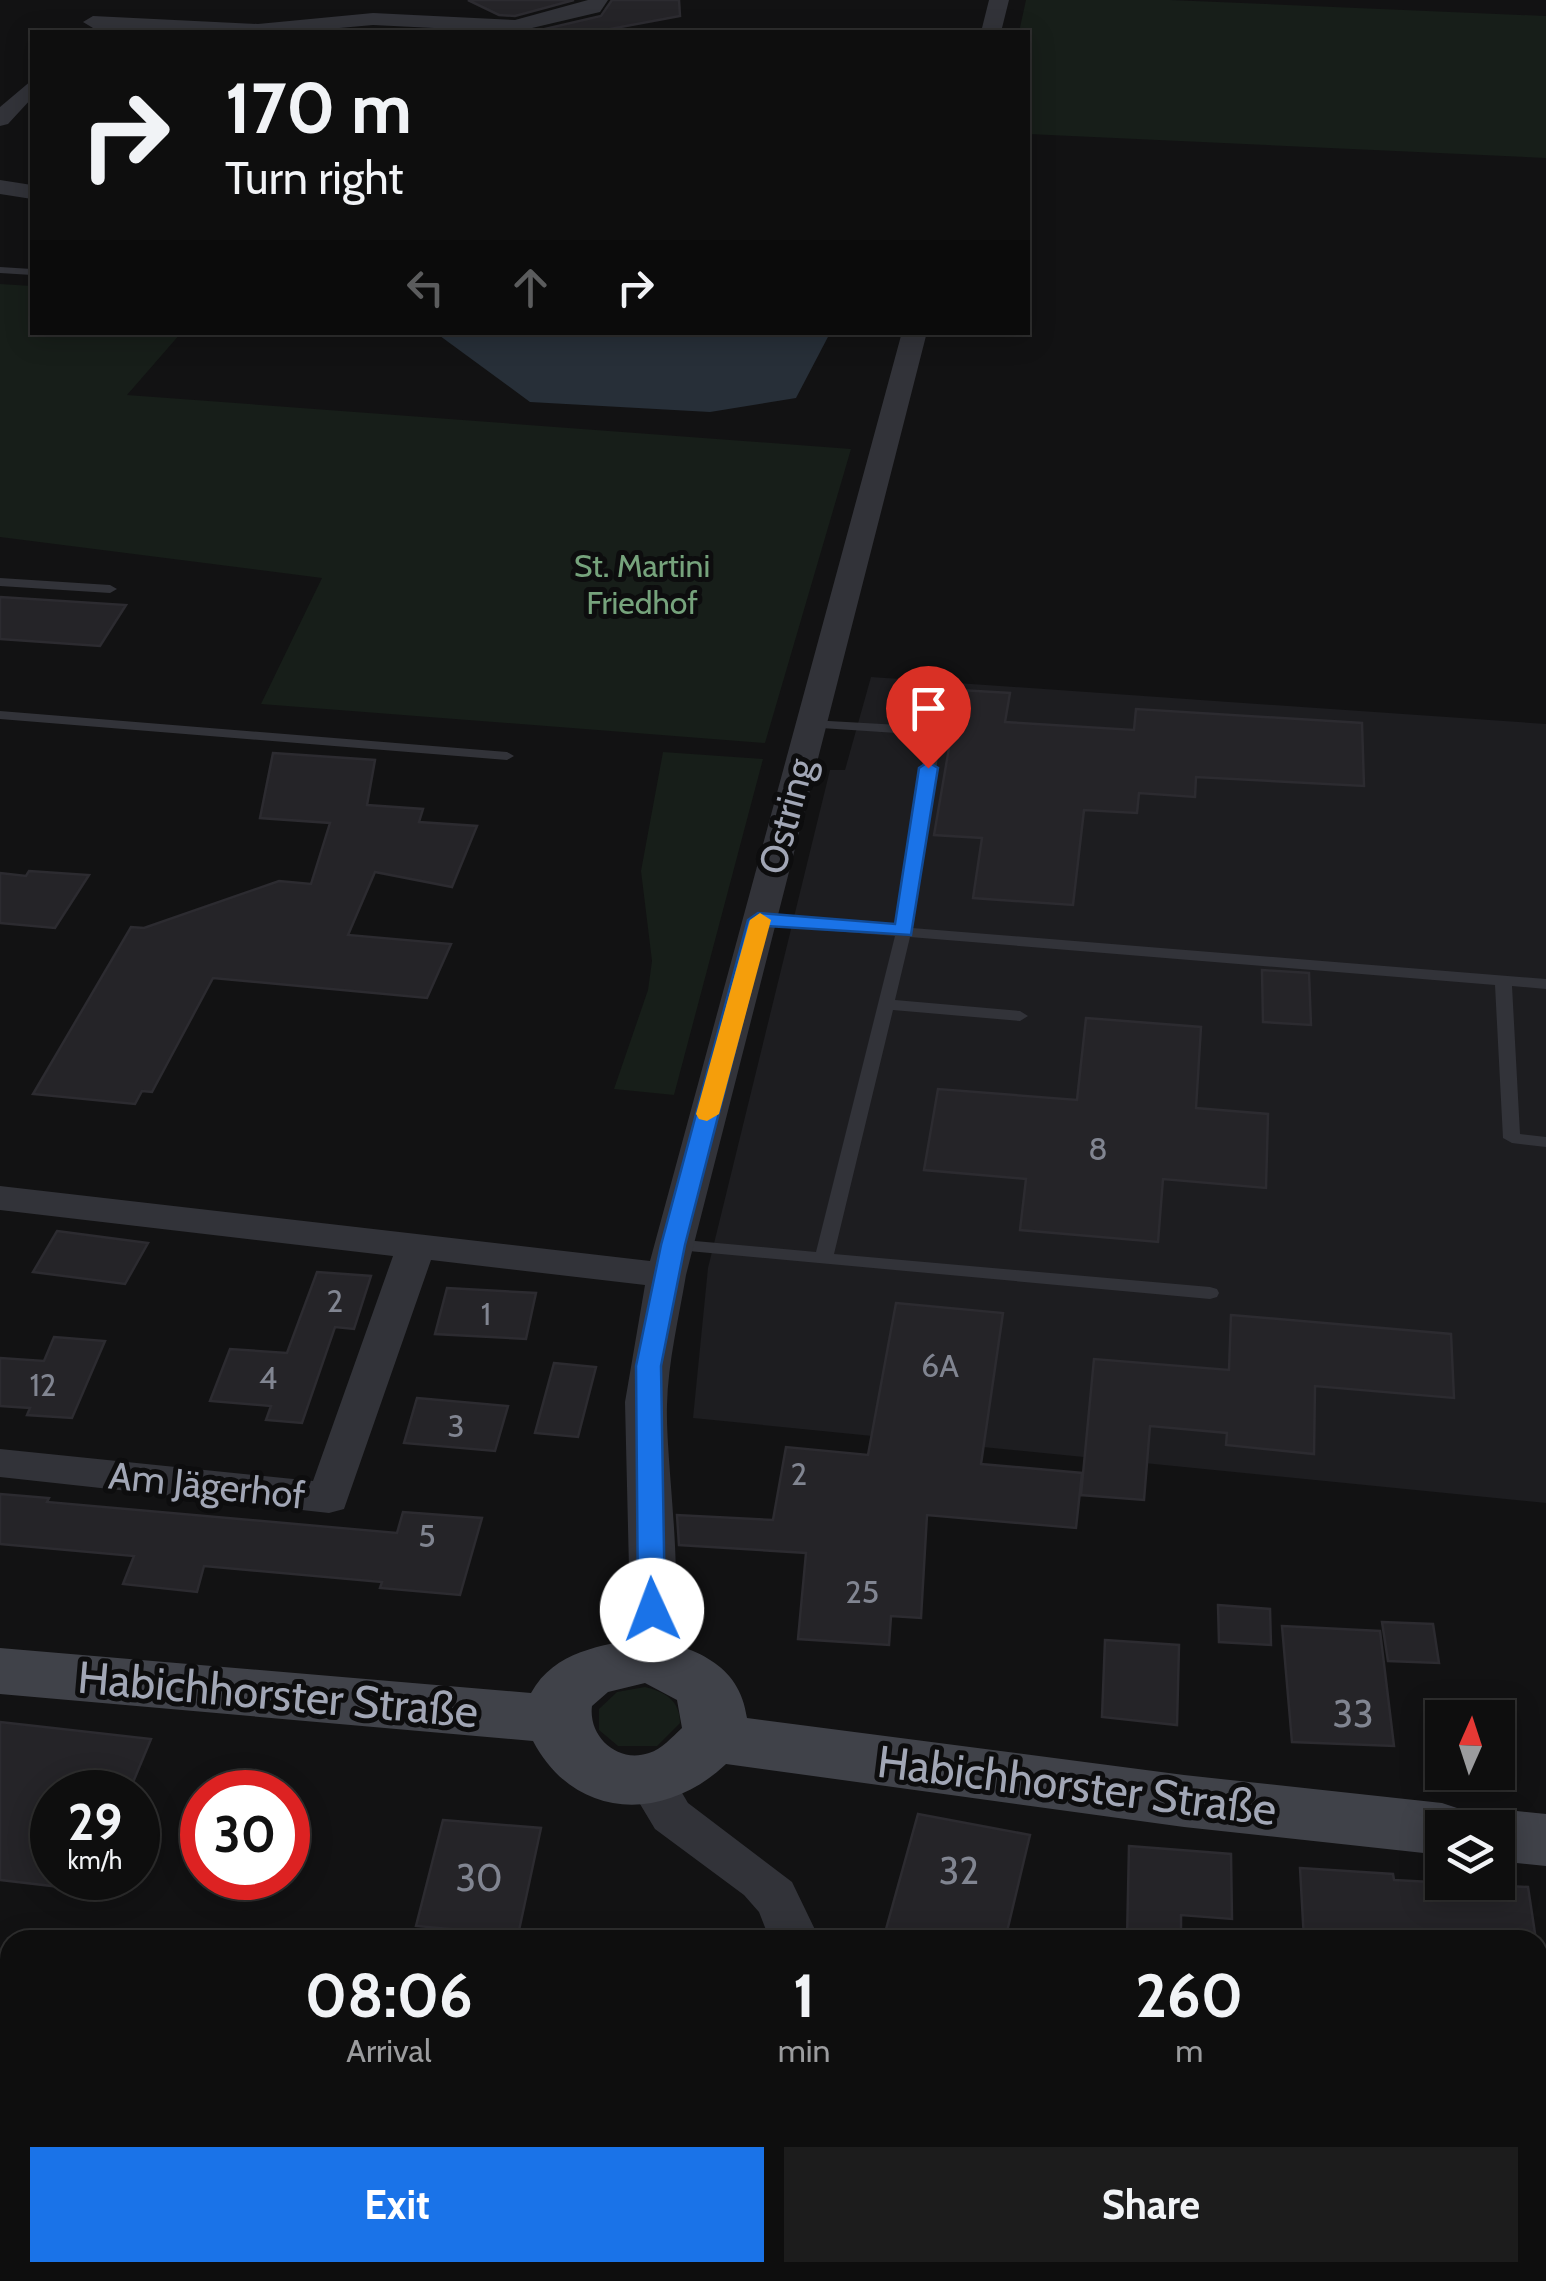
<!DOCTYPE html>
<html lang="en">
<head>
<meta charset="utf-8">
<style>
  :root { --surface:#0e0e0e; --page:#1c1c1c; --text:#f1f3f6; --muted:#9b9c9e; --line:#2e2e2e; --accent:#1a73e8 }
  body { margin:0; font-family:Cabin,sans-serif; background:var(--page); color:var(--text); height:100vh; display:flex; flex-direction:column; font-size:38px; white-space:nowrap }
  * { box-sizing:border-box; margin:0 }
  p { font-size:32px; color:var(--muted) }
  .icon { flex:none; width:55px; height:55px; fill:none; stroke:currentColor; stroke-width:2; stroke-linecap:round; stroke-linejoin:round }
  .map { position:relative; flex:1; overflow:hidden }
  .sheet { position:absolute; left:0px; top:1930px; width:1548px; height:352px; display:flex; flex-direction:column; background:var(--surface); border-radius:30px 30px 0 0; box-shadow:0 5px 25px #0003,0 0 0 2px var(--line) }
  .sheet>* { flex:none }
  .banner { position:absolute; left:30px; top:30px; width:1000px; height:305px; border-radius:0px; box-shadow:0 5px 25px #0003,0 0 0 2px var(--line); background:#0e0e0e; color:var(--text); overflow:hidden }
  .needle { width:65px; rotate:3deg }
  .fabs { position:absolute; left:1425px; top:1700px; display:grid; gap:20px }
  .fabs a { display:grid; place-items:center; width:90px; height:90px; border-radius:0px; background:var(--surface); box-shadow:0 5px 25px #0003,0 0 0 2px var(--line); font-size:50px }
  .speed { position:absolute; left:30px; top:1770px; display:flex; gap:20px; font-size:50px; font-weight:700; text-align:center }
  .speed>* { display:grid; place-content:center; width:130px; height:130px; border-radius:50%; background:var(--surface); box-shadow:0 5px 25px #0003,0 0 0 2px var(--line); line-height:1 }
  .speed small { font-size:25px; font-weight:400 }
  .speed .limit { border:15px solid #d22; background:#fff; color:#111 }
  .pin { position:absolute; display:grid; place-items:center; width:85px; height:85px; color:#fff; margin:-102px -42px; border-radius:50% 50% 50% 0; rotate:-45deg; box-shadow:0 0 10px #0007 }
  .pin .icon { rotate:45deg }
  .me { position:absolute; width:110px; margin:-55px; rotate:358deg; stroke-linejoin:round; filter:drop-shadow(0 0 8px #0008) }
  .turn { display:flex; align-items:center; gap:35px; height:210px; padding:0 30px; font-size:45px }
  .turn .icon { width:130px; height:130px; stroke-width:2.5 }
  .turn b { display:block; font-size:70px; line-height:85px }
  .lanes { display:flex; align-items:center; height:95px; padding:0 30px; background:#0003; justify-content:center; gap:50px; direction:ltr }
  .lanes .off { opacity:.35 }
  .eta { display:flex; justify-content:space-evenly; align-items:center; height:170px; text-align:center }
  .eta b { font-size:60px; font-weight:800; line-height:70px }
  .cta { display:flex; gap:20px; margin-top:auto; padding:20px 30px }
  .cta a { flex:1; height:115px; border-radius:0px; background:var(--accent); color:#fff; font-size:40px; font-weight:800; line-height:115px; text-align:center }
  .cta a+a { background:var(--page); color:var(--text) }
  .map>svg:first-child { display:block }
  .built { fill:#1d1d20 }
  .green { fill:#171e19 }
  .water { fill:#272f38 }
  .lines { fill:none; stroke-linecap:round; stroke-linejoin:round }
  .stream { fill:#272f38; fill-rule:evenodd }
  .building { fill:#252428; stroke:#2c2b30; stroke-width:2.5 }
  .service { fill:#323339; fill-rule:evenodd }
  .minor { fill:#323339; fill-rule:evenodd }
  .secondary { fill:#404249; fill-rule:evenodd }
  .route { fill:#1a73e8; stroke:#114b97; stroke-width:2.5 }
  .slow { fill:#f59e0b }
  .labels { text-anchor:middle; dominant-baseline:central; stroke-width:10; stroke-linejoin:round; paint-order:stroke }
  .far-park-label { font-size:32px; fill:#76a37c; stroke:#0d0d0e }
  .number-label { font-size:32px; fill:#818591 }
  .street-label { font-size:38px; fill:#a1a6b5; stroke:#0d0d0e }
  .near-number-label { font-size:38px; fill:#818591 }
  .near-street-label { font-size:45px; fill:#a1a6b5; stroke:#0d0d0e }
</style>
</head>
<body>
<div class="map">
<svg width="1546" height="2281" viewBox="0 0 1546 2281">
  <rect width="100%" height="100%" fill="#121213"/>
  <path class="built" d="M871 677 1546 724V1503L693 1418 708 1268 830 770H845Z"/>
  <path class="green" d="M1026 0H1170L1546 16V158L1028 134V32H1019Z
    M0 284 32 286V332L181 333 127 395 851 449 765 743 261 704 322 578 0 537Z
    M663 752 763 759 674 1095 614 1089 648 990 652 961 641 871Z
    M645 1687C665 1692 680 1700 680 1723L657 1746H618L599 1730V1709L617 1692Z"/>
  <path class="water" d="M436 333H830L796 398 710 412 530 402Z"/>
  <g class="lines">
    <path class="stream" d="M0 2086H10V2100H0Z"/>
  </g>
  <path class="building" d="M468 0H574L515 16 499 15Z
    M612 0H679L680 16 594 32H532L601 16Z
    M0 597 126 605 100 646 0 639Z
    M959 690 1010 693 1005 722 1134 730 1136 709 1362 723 1364 786 1196 777 1195 797 1139 793 1137 813 1084 810 1073 905 973 898 982 838 934 835Z
    M273 753 375 760 367 805 423 809 419 822 477 826 452 887 375 872 348 935 451 944 427 998 213 978 152 1092 142 1091 135 1104 33 1094 131 927 144 928 279 881 311 884 330 823 260 818Z
    M29 871 89 875 55 928 0 923V873L26 876Z
    M1262 970 1309 973 1311 1025 1263 1022Z
    M1086 1018 1201 1027 1196 1108 1268 1114 1266 1188 1163 1179 1158 1242 1020 1230 1026 1179 924 1170 938 1089 1077 1100Z
    M57 1231 148 1243 125 1284 33 1272Z
    M317 1272 371 1276 354 1329 335 1327 302 1423 266 1420 271 1406 210 1401 230 1349 287 1353Z
    M447 1288 536 1293 526 1339 435 1334Z
    M896 1303 1003 1313 981 1464 1082 1473 1076 1528 927 1515 921 1618 891 1616 889 1645 798 1639 806 1553 679 1545 677 1515 773 1520 786 1447 868 1455Z
    M1231 1315 1451 1334 1454 1398 1315 1386 1314 1454 1226 1445 1227 1433 1150 1426 1144 1500 1081 1495 1094 1359 1229 1370Z
    M54 1337 105 1341 72 1418 27 1415 30 1408 0 1406V1358L44 1361Z
    M554 1363 596 1367 578 1437 535 1433Z
    M417 1398 508 1406 495 1451 404 1443Z
    M0 1494 49 1498 47 1502 397 1533 403 1512 482 1518 460 1595 380 1588 382 1582 204 1566 197 1592 123 1584 134 1556 0 1544Z
    M1218 1605 1270 1609 1271 1645 1219 1642Z
    M1382 1622 1433 1624 1439 1663 1388 1661Z
    M1282 1626 1380 1631 1394 1746 1292 1742Z
    M1105 1640 1179 1645 1177 1725 1102 1717Z
    M0 1722 151 1739 129 1792H52V1886L0 1880Z
    M918 1814 1030 1835 1005 1940H883Z
    M443 1820 541 1828 518 1935 416 1926Z
    M1129 1846 1231 1854 1232 1919 1181 1915V1940H1127Z
    M1300 1868 1393 1874 1394 1880 1528 1887 1536 1940H1304Z"/>
  <g class="lines">
    <path class="service" d="M0 267 32 269V275L0 273Z
      M0 578 110 585 117 589 110 593 0 586Z
      M0 711 507 752 514 756 507 760 0 719Z
      M811 720 935 727 942 731 912 928 1546 979V989L1512 986 1520 1134 1546 1137V1147L1512 1143 1503 1138 1495 985 910 937 895 1000 1020 1011 1028 1016 1020 1021 893 1010 834 1254 1210 1287 1217 1289 1219 1293 1217 1297 1210 1299 667 1249 664 1245 673 1239 816 1252 895 936 758 925 750 920 758 915 897 926 927 735 806 727V721Z"/>
    <path class="minor" d="M588 0H608L600 12 515 32 373 25 295 32 93 28 83 22 93 16 258 24 373 13 515 20Z
      M989 0H1009L1001 32H981Z
      M32 80V98L8 124 0 126V107Z
      M0 180 32 185V199L0 194Z
      M902 332H927L686 1275C679 1317 668 1362 667 1405 665 1471 692 1618 661 1672L645 1677 629 1672 622 1660 630 1610 625 1402 645 1285 431 1260 344 1509 329 1513 0 1477V1449L313 1481 393 1256 0 1210V1186L650 1261Z
      M649 1761 666 1766 688 1803 792 1882 820 1940H770L759 1912 744 1895 655 1829 625 1779 632 1766Z
      M725 2272H780L778 2281H722Z"/>
    <path class="secondary" d="M645 1637C693 1647 740 1663 747 1718L1184 1775 1442 1803 1466 1811 1472 1821 1498 1809 1546 1814V1866L1498 1861V1828H1442V1855L1184 1827 726 1764C665 1822 575 1821 533 1741L0 1694V1648L531 1693C555 1650 601 1646 645 1637ZM645 1683 677 1700 682 1728C672 1737 662 1749 649 1753 617 1764 588 1736 592 1706L608 1692Z"/>
  </g>
  <path class="route" d="M928 762 938 768 911 935 767 926 685 1245 661 1366 665 1610 652 1619 642 1616 638 1610 636 1366 661 1245 748 920 758 913 895 924 919 768Z"/>
  <path class="slow" d="M760 913 771 920 719 1114 707 1121 699 1119 696 1114 750 920Z"/>
  <g class="labels">
    <g class="far-park-label">
      <text x="642" y="565">St. Martini<tspan x="642" dy="37">Friedhof</tspan></text>
    </g>
    <g class="number-label">
      <text x="1098" y="1148">8</text>
      <text x="335" y="1300">2</text>
      <text x="486" y="1313">1</text>
      <text x="940" y="1365">6A</text>
      <text x="268" y="1377">4</text>
      <text x="43" y="1384">12</text>
      <text x="456" y="1425">3</text>
      <text x="799" y="1473">2</text>
      <text x="427" y="1535">5</text>
      <text x="862" y="1591">25</text>
    </g>
    <g class="street-label">
      <text transform="translate(786 816) rotate(-75)">Ostring</text>
      <text transform="translate(207 1485) rotate(6)">Am Jägerhof</text>
    </g>
    <g class="near-number-label">
      <text x="1353" y="1713">33</text>
      <text x="959" y="1870">32</text>
      <text x="479" y="1877">30</text>
    </g>
    <g class="near-street-label">
      <text transform="translate(278 1694) rotate(5)">Habichhorster Straße</text>
      <text transform="translate(1077 1785) rotate(7)">Habichhorster Straße</text>
    </g>
  </g>
</svg>
<div class="fabs">
<a><svg class="needle" viewBox="-14 -14 28 28"><path d="M0-13l5 13h-10z" fill="#e53935"/><path d="M0 13l5-13h-10z" fill="#9b9c9e"/></svg></a>
<a><svg class="icon" aria-label="layers" viewBox="0 0 24 24"><path d="M12 4l9 5-9 5-9-5zM3 14l9 5 9-5"/></svg></a>
</div>
<div class="speed"><div>29<small>km/h</small></div><div class="limit">30</div></div>
<div class="pin" style="left:928px;top:768px;background:#d93025"><svg class="icon" aria-label="arrive" viewBox="0 0 24 24"><path d="M6 21V4h12l-3 4 3 4H6"/></svg></div>
<svg class="me" style="left:652px;top:1610px" viewBox="-20 -20 40 40"><circle r="19" fill="#fff"/><path d="M0-13L10 11 0 6-10 11z" fill="#1a73e8"/></svg>
<div class="banner">
<div class="turn"><svg class="icon" aria-label="right" viewBox="0 0 24 24"><path d="M7 20v-9h11M14 6l5 5-5 5"/></svg><div><b>170 m</b>Turn right</div></div>
<div class="lanes"><svg class="icon off" aria-label="left" viewBox="0 0 24 24"><path d="M17 20v-9H6M10 6l-5 5 5 5"/></svg><svg class="icon off" aria-label="ahead" viewBox="0 0 24 24"><path d="M12 20V5M6 11l6-6 6 6"/></svg><svg class="icon" aria-label="right" viewBox="0 0 24 24"><path d="M7 20v-9h11M14 6l5 5-5 5"/></svg></div>
</div>
<section class="sheet">
<div class="eta">
<div><b>08:06</b><p>Arrival</p></div>
<div><b>1</b><p>min</p></div>
<div><b>260</b><p>m</p></div>
</div>
<div class="cta"><a>Exit</a><a>Share</a></div>
</section>
</div>
</body>
</html>
